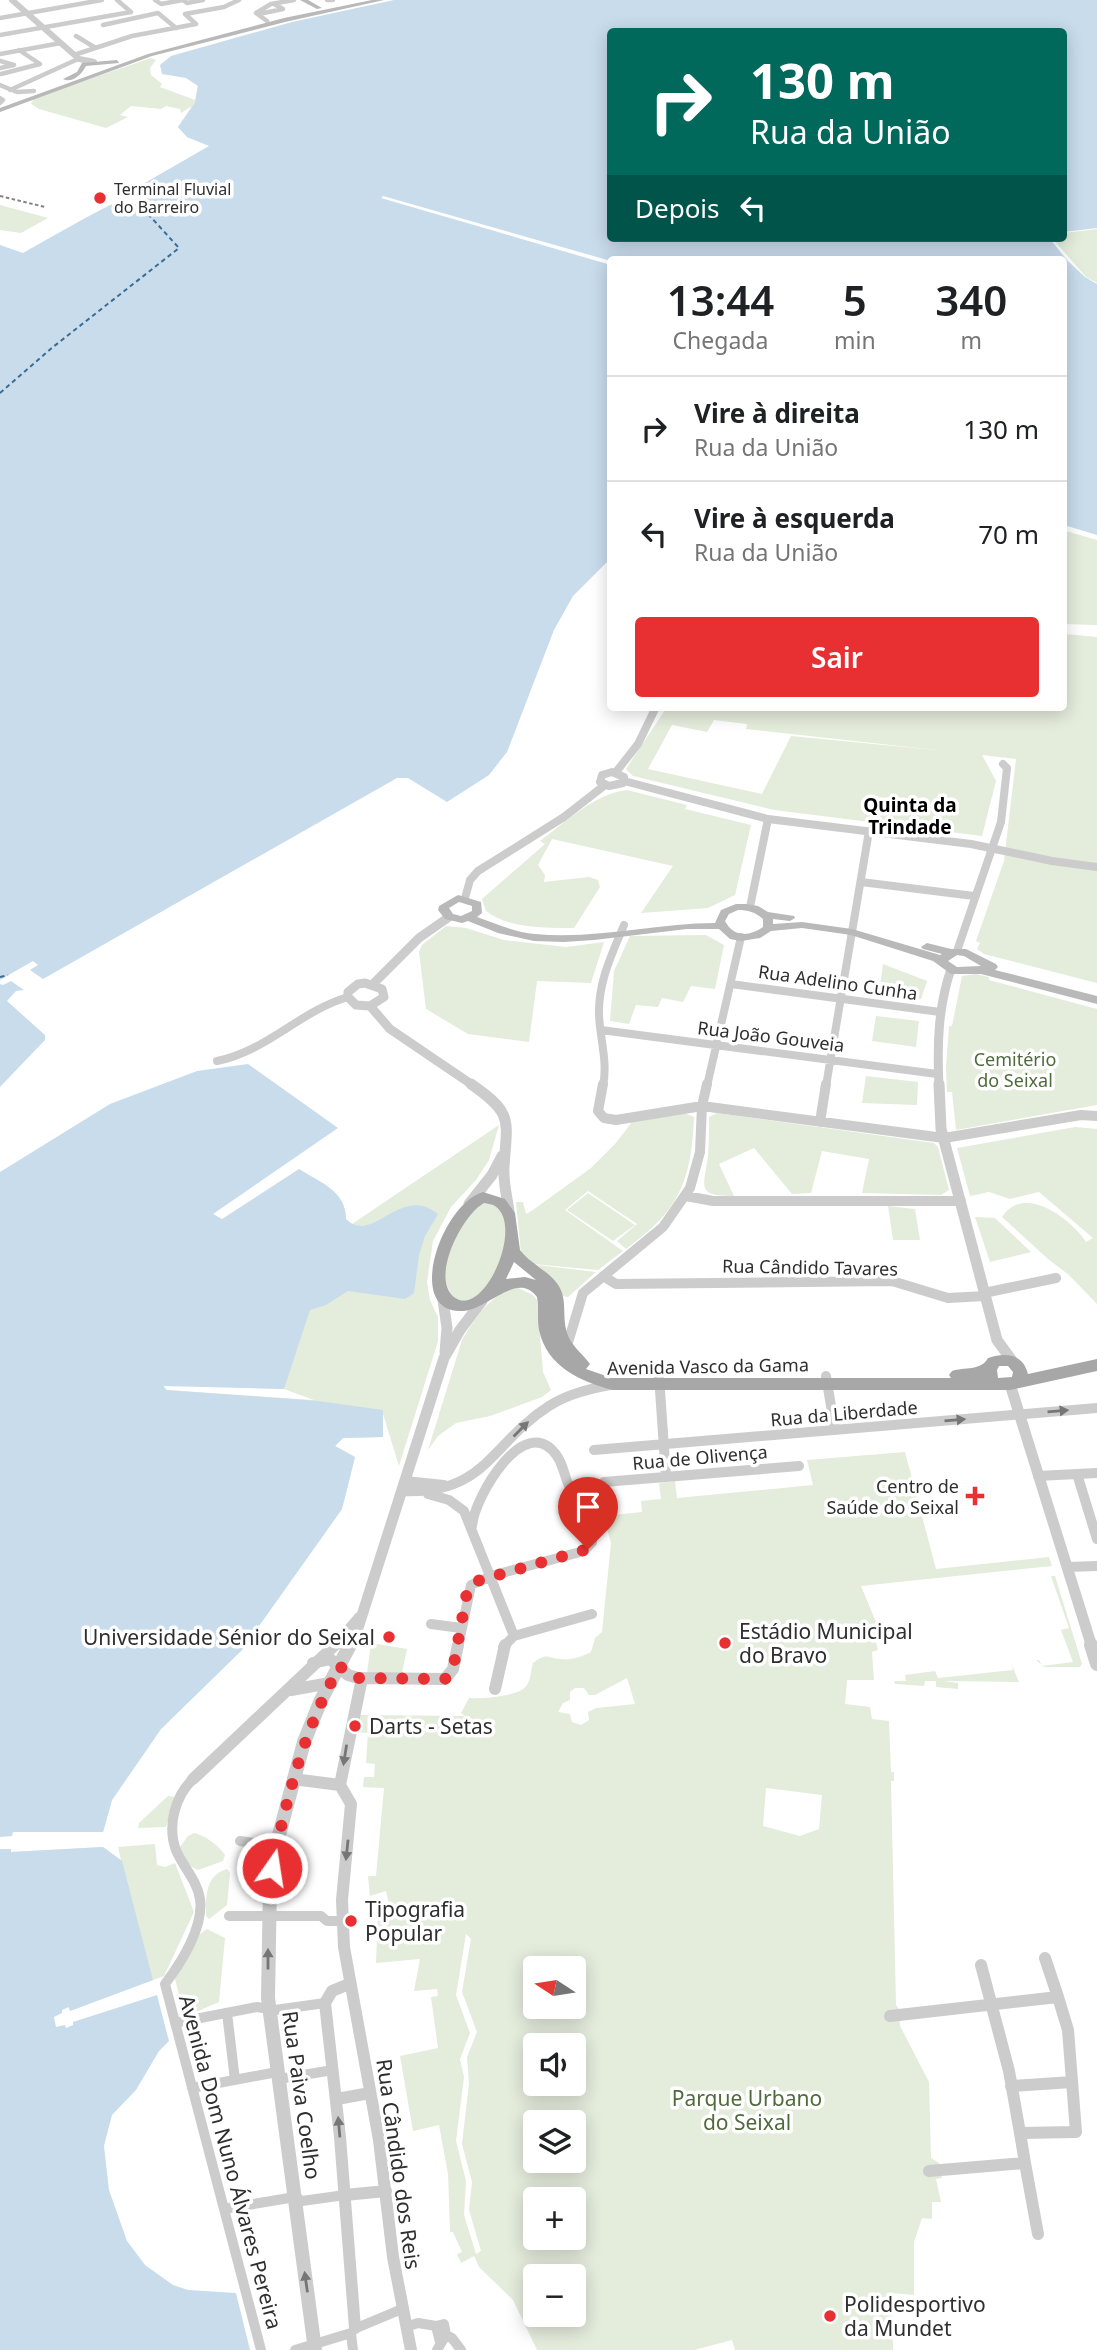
<!DOCTYPE html>
<html lang="pt">
<head>
<meta charset="utf-8">
<style>
  :root { --surface:#fff; --page:#f6f6f6; --text:#202124; --muted:#757577; --line:#e0e0e0; --accent:#e82f32 }
  body { margin:0; font-family:"Noto Sans",sans-serif; background:var(--page); color:var(--text); height:100vh; display:flex; flex-direction:column; font-size:26px; white-space:nowrap }
  * { box-sizing:border-box; margin:0 }
  p { font-size:23px; color:var(--muted) }
  .icon { flex:none; width:38px; height:38px; fill:none; stroke:currentColor; stroke-width:2; stroke-linecap:round; stroke-linejoin:round }
  .map { position:relative; flex:1; overflow:hidden }
  .drawer { position:absolute; left:607px; top:256px; width:460px; height:455px; display:flex; flex-direction:column; background:var(--surface); border-radius:7px; box-shadow:0 4px 18px #0003 }
  .drawer>* { flex:none }
  .top-card { position:absolute; left:607px; top:28px; width:460px; height:214px; border-radius:7px; box-shadow:0 4px 18px #0003; background:#00695c; color:#fff; overflow:hidden }
  .needle { width:46px; rotate:282deg }
  .fabs { position:absolute; left:523px; top:1956px; display:grid; gap:14px }
  .fabs a { display:grid; place-items:center; width:63px; height:63px; border-radius:7px; background:var(--surface); box-shadow:0 4px 18px #0003; font-size:35px }
  .pin { position:absolute; display:grid; place-items:center; width:60px; height:60px; color:#fff; margin:-72px -30px; border-radius:50% 50% 50% 0; rotate:-45deg; box-shadow:0 0 7px #0007 }
  .pin .icon { rotate:45deg }
  .me { position:absolute; width:77px; margin:-38px; rotate:13deg; stroke-linejoin:round; filter:drop-shadow(0 0 5px #0008) }
  .turn { display:flex; align-items:center; gap:24px; height:147px; padding:0 28px; font-size:32px }
  .turn .icon { width:91px; height:91px; stroke-width:2.5 }
  .turn b { display:block; font-size:49px; line-height:60px }
  .then { display:flex; align-items:center; height:66px; padding:0 28px; background:#0003; gap:14px; font-size:26px }
  .eta { display:flex; justify-content:space-evenly; align-items:center; height:119px; text-align:center }
  .eta b { font-size:42px; font-weight:600; line-height:49px }
  .primary-button { display:flex; gap:14px; margin-top:auto; padding:14px 28px }
  .primary-button a { flex:1; height:80px; border-radius:7px; background:var(--accent); color:#fff; font-size:28px; font-weight:600; line-height:80px; text-align:center }
  ul { padding:0; list-style:none }
  li { display:flex; align-items:center; gap:21px; height:105px; padding:0 28px; border-top:2px solid var(--line) }
  li div { flex:1 }
  li b { display:block; font-size:26px }
  li em { font-style:normal }
  .map>svg:first-child { display:block }
  .green { fill:#e4ecdc; fill-rule:evenodd }
  .water { fill:#c8dcec }
  .lines { fill:none; stroke-linecap:round; stroke-linejoin:round }
  .ferry { stroke:#3b6c93; stroke-width:2; stroke-dasharray:4.5 3.5; stroke-linecap:butt }
  .pedestrian { stroke:#ccc; stroke-width:10 }
  .minor-far3 { stroke:#ccc; stroke-width:4.5 }
  .minor-far2 { stroke:#ccc; stroke-width:8 }
  .minor-far1 { stroke:#ccc; stroke-width:10 }
  .minor { stroke:#ccc; stroke-width:12 }
  .tertiary-far3 { stroke:#ccc; stroke-width:6 }
  .tertiary-far2 { stroke:#ccc; stroke-width:9 }
  .tertiary-far1 { stroke:#ccc; stroke-width:11 }
  .tertiary { stroke:#ccc; stroke-width:14 }
  .secondary { fill:#b9b9b9; fill-rule:evenodd }
  .primary { fill:#a7a7a7; fill-rule:evenodd }
  .rail { stroke:#848484; stroke-width:2; stroke-dasharray:3.5 2.5; stroke-linecap:butt }
  .oneway { fill:#767676 }
  .route { stroke:#e82f32; stroke-width:12; stroke-dasharray:0 21.6 }
  .poi-dot { fill:#e82f32; stroke:#fff; stroke-width:2.5 }
  .labels { text-anchor:middle; dominant-baseline:central; stroke-width:7; stroke-linejoin:round; paint-order:stroke }
  .far-poi-label { font-size:16px; fill:#2f2f2f; stroke:#fff; text-anchor:start }
  .street-label { font-size:18px; fill:#2f2f2f; stroke:#fff }
  .park-label { font-size:18px; fill:#4f6b3b; stroke:#fff }
  .poi-label { font-size:18px; fill:#2f2f2f; stroke:#fff; text-anchor:end }
  .neighbourhood-label { font-size:19px; font-weight:bold; fill:#000; stroke:#fff }
  .near-poi-label { font-size:21px; fill:#2f2f2f; stroke:#fff; text-anchor:start }
  .near-street-label { font-size:21px; fill:#2f2f2f; stroke:#fff }
  .near-park-label { font-size:21px; fill:#4f6b3b; stroke:#fff }
</style>
</head>
<body>
<div class="map">
<svg width="1097" height="2350" viewBox="0 0 1097 2350">
  <rect width="100%" height="100%" fill="#fff"/>
  <path class="green" d="M151 58 156 60 150 68 151 75 162 84 160 87 195 100 198 85 209 144 187 137 178 127 192 106 181 113 180 109 166 106 161 109 131 106 120 115 128 117 106 128 39 109 31 104 34 98Z
    M0 205 48 218 21 233 0 230Z
    M1097 229V283L1086 277 1052 238H1064V233Z
    M1066 531 1097 540V625L1064 624V532Z
    M1064 634 1097 637V983L984 954 977 949 980 943 976 941 1004 861 1016 759 982 755 996 781 982 836 774 810 633 776 626 769 667 707H1064ZM714 720 747 724 746 729 936 750 791 736 762 794 648 769 672 725 707 732Z
    M627 790 687 805 685 809 751 825 735 895 708 908 641 913 673 866 552 839 538 865 545 875 544 882 589 877 598 880 600 887 574 928C547 928 509 929 486 911L482 899 545 844 540 841C566 822 594 794 627 790Z
    M446 926 466 928 504 940 566 947 604 942 591 983 537 981 529 1042 468 1034 426 1009 419 952 422 945Z
    M706 935 724 945 715 989 691 986 683 1002 662 998 658 1007 636 1005 629 1024 610 1021 614 971 630 936Z
    M883 964 927 981 921 999 879 994Z
    M976 974 989 977V980L1097 1009V1105L956 1130 952 1092H947L946 1067 949 1026H952L962 976Z
    M876 1016 919 1021 916 1047 872 1041Z
    M866 1076 918 1082 917 1105 862 1103Z
    M684 1113 694 1117C691 1183 679 1210 626 1249L617 1241 637 1224 588 1191 565 1210 623 1251 598 1270 533 1264 521 1253 516 1202H523L526 1214 533 1210 591 1168 615 1144 632 1122Z
    M717 1113 934 1143 938 1147 949 1190 941 1195 862 1193 869 1159 822 1151 811 1193 792 1194 754 1148 719 1164 734 1196C695 1196 704 1187 708 1156 709 1143 709 1130 709 1117Z
    M499 1125 489 1160 476 1180 451 1207 433 1241 427 1282 430 1300 438 1317V1341L399 1466 383 1414V1437L343 1438 335 1446 355 1457 342 1509 242 1650 161 1729 112 1800 103 1832 9 1544 299 1169C320 1183 346 1191 346 1219L352 1224ZM163 1385 284 1389 314 1400 167 1390Z
    M1075 1127 1097 1129V1304L1069 1275 1048 1259 1002 1217C1024 1183 1071 1219 1086 1242L1093 1238 1039 1192 1010 1199 989 1192 970 1196 957 1148Z
    M588 1193 635 1225 613 1241 567 1210Z
    M486 1203 494 1204 504 1212C505 1221 507 1231 507 1240 507 1251 494 1281 486 1289 465 1312 445 1299 445 1271 445 1262 446 1252 449 1244 456 1230 469 1217 478 1204Z
    M888 1206 915 1209 920 1240H893Z
    M975 1217 995 1218 1031 1252 990 1262Z
    M537 1265 596 1272 568 1297 563 1296 554 1279Z
    M518 1288 533 1295 537 1300 543 1372 551 1390 542 1397 490 1416 456 1423 438 1436 428 1450 462 1340C474 1320 493 1290 518 1288Z
    M905 1452 936 1569 1049 1557 1052 1566 861 1586 878 1627 879 1632 874 1634 878 1650 872 1652 874 1680H847L845 1704 870 1707 872 1719 889 1721 891 1772H894V1781H891L896 2005 899 2009 900 2026 929 2082 931 2158 939 2163 942 2178 936 2179 941 2202H932V2219L922 2218 914 2242V2295L892 2293 893 2350H735L732 2340 694 2350H537L513 2300 479 2267 474 2256 461 2263 457 2254 462 2252 453 2232H450L448 2174 439 2125 413 2131 400 2056 438 2048 431 1997 438 1996 437 1989 414 1991 420 1959 376 1963 378 1912 390 1908 386 1891 370 1896 368 1876H376L384 1788 363 1787 364 1777H374L375 1764 366 1763 368 1733 355 1732 359 1715 465 1716 461 1713 469 1698C481 1699 520 1697 527 1685 531 1679 531 1669 533 1663 547 1652 547 1658 561 1659 570 1661 584 1656 591 1652L595 1638 602 1632 611 1543 603 1516 642 1512 641 1501 661 1499 659 1483 675 1481 677 1498 813 1485 807 1460ZM627 1678 635 1704 596 1708 588 1712 589 1720 581 1725 572 1722 570 1714 558 1712 563 1703 570 1700V1692L575 1688H584L589 1695H595ZM766 1788 822 1795 819 1829 800 1836 763 1826ZM466 1934 471 1939 462 1992 477 2032 467 2057 469 2083 462 2144 472 2182 469 2210 481 2251 476 2254 464 2215 466 2181 456 2141 464 2077 460 2059 470 2033 456 1995ZM536 1969H574V2007H536ZM536 2046H574V2084H536ZM536 2123H574V2161H536ZM536 2200H574V2238H536ZM536 2277H574V2315H536Z
    M1051 1576H1055L1082 1664 1080 1667H1044L1036 1660H1039L1042 1666 1073 1662 1061 1630 1069 1628Z
    M371 1643 407 1649 402 1673H367Z
    M1011 1663 1019 1682 944 1681 958 1683V1689L936 1687V1681H925L924 1686 895 1684 894 1681H906L905 1675 935 1671 938 1678 1013 1670Z
    M168 1796 175 1797 166 1827 138 1828 139 1823Z
    M194 1833C205 1835 219 1846 225 1855L223 1861 198 1870 190 1866 180 1847 188 1836Z
    M155 1844 157 1865 165 1867 175 1863 194 1912 164 1976 70 2011 0 1849H11V1852L103 1847 121 1860 118 1847Z
    M227 1869 230 1873 227 1905 209 1919 206 1916C206 1897 205 1875 227 1869Z
    M207 1929 225 1938 219 2002 196 2012H188L182 2007 175 1979 200 1934Z"/>
  <path class="water" d="M394 0H1097V228L1064 232V32H611V238H1049L1068 261 1085 277 1097 284V535L1064 525V259L611 261 383 196 381 198 611 265V558L573 596 554 630 507 752 489 775 447 802 408 778H397L43 979 30 970 38 965 33 961 0 980V245L23 253C36 246 110 203 116 203 122 202 124 206 131 207L144 199 127 195 136 188 209 146 187 137 178 127 195 103 198 86 186 78 162 74 160 65 171 56 292 22Z
    M11 981 24 990 16 991 7 1001 45 1035V1040L0 1087V984L3 985Z
    M248 1064 338 1128 213 1214 222 1219 299 1169C321 1183 346 1191 346 1219 373 1246 400 1183 438 1214L425 1236 419 1255 414 1293 405 1299 348 1291 326 1305 310 1310 284 1389 163 1386 166 1390 318 1401 383 1410V1437L343 1438 335 1446 355 1457 342 1509 242 1650 161 1729 112 1800 103 1832H13L12 1836 0 1837V1172L110 1104 197 1071Z
    M103 1847 122 1861 153 1980 70 2011 69 2007 62 2010V2013L54 2017 56 2027 65 2025 66 2028 73 2025V2022L157 1995 169 2041 159 2051 136 2090 112 2115 104 2146 109 2190 127 2241 145 2265 173 2285 188 2290 236 2293 250 2350H0V1849H11V1852Z"/>
  <g class="lines">
    <path class="ferry" d="M0 393 53 347 179 248 138 203
      M0 977 8 975"/>
    <path class="pedestrian" d="M193 1779C175 1796 167 1826 176 1850 183 1867 197 1880 200 1899 204 1927 181 1963 165 1984L261 2350
      M240 1841 276 1846
      M229 1916H321L327 1921H342
      M227 2013 235 2080
      M175 2023 257 2007 275 2010 325 2003
      M279 2079 333 2070
      M192 2088 277 2072
      M224 2209 295 2197 302 2201 345 2195
      M406 2327 418 2323 436 2326
      M354 2329 402 2309
      M440 2342 436 2326 444 2324 446 2335
      M295 2350 351 2333 353 2350
      M437 2350 446 2335 452 2338 461 2350"/>
    <path class="minor-far3" d="M117 0 131 12
      M155 0 161 4 183 0
      M183 0 187 3 203 0
      M327 0H333
      M259 14 283 9 274 4
      M0 18 102 0
      M267 21 256 13 271 4 294 0
      M103 25 158 13 176 28
      M0 35 131 12
      M76 36 94 47
      M0 54 61 43
      M74 55 132 36 196 24 185 14 224 7 239 0
      M0 61 14 65 0 68
      M1 74 40 64 19 50
      M0 85 17 92 34 91
      M10 90 78 59
      M0 98 3 100 0 103"/>
    <path class="minor-far2" d="M612 772 624 777 623 783 609 786 600 782 602 775Z
      M616 772 638 744 656 707
      M624 781 768 819 971 844 1052 861 1097 867
      M861 882 974 896
      M465 898 470 880 478 871 564 817 605 785
      M750 907 768 819
      M957 951 1001 822 1007 768 1003 764
      M731 984 940 1012
      M601 1030 937 1074
      M217 1061C267 1051 300 1011 348 997
      M603 1086C608 1062 600 1039 599 1015 598 982 612 954 624 925
      M707 1086 741 937
      M826 1086 869 831"/>
    <path class="minor-far1" d="M603 1084 598 1111 604 1118 616 1120 702 1106 944 1138 1081 1115 1097 1116
      M820 1122 826 1084
      M686 1196 713 1201H961
      M603 1276 616 1284 892 1281 948 1298 985 1296
      M984 1293 1056 1278
      M566 1349 583 1293 663 1227 690 1188 700 1152 702 1106 707 1084
      M659 1376 666 1477
      M826 1376 835 1430
      M594 1450 1097 1408
      M1077 1474 1097 1539
      M1038 1476 1097 1473
      M405 1481 444 1485
      M604 1482 799 1466
      M402 1491C486 1495 491 1443 549 1406 568 1394 589 1389 610 1385
      M428 1494 449 1500 464 1511 514 1636 503 1647
      M1067 1567 1097 1566
      M431 1624 461 1628
      M514 1636 592 1614
      M333 1647 359 1617
      M458 1647 471 1585 491 1576 584 1551 592 1542C584 1522 576 1501 567 1481 564 1473 562 1463 557 1456 525 1409 474 1498 472 1526"/>
    <path class="minor" d="M313 1663 330 1659 348 1675 358 1678 445 1679 453 1669 458 1645
      M495 1689 505 1645
      M291 1690 330 1683
      M193 1779 335 1645
      M293 1779 340 1785
      M340 1785 351 1804 342 1900 344 1947 379 2140 393 2257 411 2350
      M340 1785 362 1678
      M981 1965 1009 2071 1020 2133 1076 2132 1068 2030 1058 1997
      M349 1984 332 1991 325 2003 340 2137 355 2328
      M890 2016 1058 1997 1045 1958
      M1011 2086 1072 2082
      M337 2099 370 2093
      M1025 2163 1038 2234
      M929 2171 1025 2163 1020 2133
      M345 2195 386 2191"/>
    <path class="tertiary-far3" d="M12 0 79 59 94 62"/>
    <path class="tertiary-far2" d="M365 983 382 989 384 997 370 1006 356 1005 348 997V992L358 984Z
      M373 984 419 938 449 917
      M370 1006 390 1029 474 1086
      M939 1086C937 1046 938 1007 951 969"/>
    <path class="tertiary-far1" d="M471 1084C514 1114 507 1119 504 1167 503 1182 507 1197 509 1211
      M939 1084 941 1129 997 1340 1013 1362
      M469 1204 492 1175 502 1156
      M442 1293 447 1328 445 1352
      M1010 1384 1092 1647
      M349 1647 357 1631 444 1358 460 1330 482 1301"/>
    <path class="tertiary" d="M1091 1645 1097 1664
      M315 2350 268 1998 270 1884 276 1846 304 1742 321 1700 350 1645"/>
    <path class="secondary" d="M300 0H308L322 8 317 9Z
      M372 0H384L285 22 152 56 0 112V108L148 54 284 18Z
      M117 60 119 63 86 66C82 74 72 84 63 79L77 72 82 63Z
      M458 895 481 902 482 913 477 917C496 924 515 932 535 934 595 940 655 923 715 923L721 910 736 904H746L758 906 768 912 794 916 795 918 790 921 773 919V924L802 922 852 929 940 955 942 954 923 949 921 947 927 943 951 949H966L996 964 998 967 995 970 1097 996V1004L981 974H951L933 961 851 935 802 928 771 931 760 938 741 941 730 939 719 929H687L594 940 564 942 534 941 498 933 468 921 462 923 445 919 438 910 439 906ZM459 902 472 906V911L461 916 453 914 449 908ZM738 910C748 910 755 912 763 919V927C749 937 733 937 725 921L729 914ZM957 955 964 956 981 966 957 967 948 961Z"/>
    <path class="primary" d="M483 1192 505 1199 515 1213 520 1250C531 1265 551 1271 560 1288 567 1301 562 1318 567 1333 571 1346 582 1353 590 1364L586 1369 612 1378H951L949 1375 952 1371C964 1367 981 1371 988 1358 1006 1352 1023 1354 1028 1374L1097 1359V1371L1010 1390H612C580 1381 547 1367 539 1330 537 1319 539 1308 537 1297 517 1269 486 1313 459 1311 405 1309 442 1204 483 1192ZM484 1203C488 1204 492 1204 495 1206 525 1226 483 1320 454 1297 430 1278 462 1215 484 1203ZM514 1262 536 1280 525 1277 506 1279ZM999 1366H1008L1013 1372 1012 1377 998 1378 997 1370Z"/>
    <path class="rail" d="M0 196 45 207"/>
  </g>
  <defs><path id="oneway-solid" d="M-6-.8H1V-3.2L6.5 0L1 3.2V.8H-6Z" transform="scale(1.75)"/></defs>
  <g class="oneway">
    <use href="#oneway-solid" transform="translate(1058 1411) rotate(-5)"/>
    <use href="#oneway-solid" transform="translate(955 1420) rotate(-5)"/>
    <use href="#oneway-solid" transform="translate(521 1429) rotate(-45)"/>
    <use href="#oneway-solid" transform="translate(345 1755) rotate(99)"/>
    <use href="#oneway-solid" transform="translate(347 1850) rotate(96)"/>
    <use href="#oneway-solid" transform="translate(268 1959) rotate(-90)"/>
    <use href="#oneway-solid" transform="translate(339 2127) rotate(-95)"/>
    <use href="#oneway-solid" transform="translate(306 2282) rotate(-98)"/>
  </g>
  <g class="lines">
    <path class="route" d="M272 1868C287 1797 304 1729 340 1666L348 1675 358 1678 445 1679 453 1669 467 1592 474 1582 588 1549"/>
  </g>
  <g class="poi-dot">
    <circle cx="100" cy="198" r="7"/>
    <path d="M971.5 1485.5h7v7h7v7h-7v7h-7v-7h-7v-7h7z"/>
    <circle cx="389" cy="1637" r="7"/>
    <circle cx="725" cy="1643" r="7"/>
    <circle cx="355" cy="1726" r="7"/>
    <circle cx="351" cy="1921" r="7"/>
    <circle cx="830" cy="2316" r="7"/>
  </g>
  <g class="labels">
    <g class="far-poi-label">
      <text x="114" y="189">Terminal Fluvial<tspan x="114" dy="18">do Barreiro</tspan></text>
    </g>
    <g class="street-label">
      <text transform="translate(838 982) rotate(8)">Rua Adelino Cunha</text>
      <text transform="translate(771 1036) rotate(7)">Rua João Gouveia</text>
      <text transform="translate(810 1267) rotate(1)">Rua Cândido Tavares</text>
      <text transform="translate(708 1366) rotate(-1)">Avenida Vasco da Gama</text>
      <text transform="translate(844 1413) rotate(-5)">Rua da Liberdade</text>
      <text transform="translate(700 1457) rotate(-5)">Rua de Olivença</text>
    </g>
    <g class="park-label">
      <text x="1015" y="1059">Cemitério<tspan x="1015" dy="21">do Seixal</tspan></text>
    </g>
    <g class="poi-label">
      <text x="959" y="1486">Centro de<tspan x="959" dy="21">Saúde do Seixal</tspan></text>
    </g>
    <g class="neighbourhood-label">
      <text x="910" y="805">Quinta da<tspan x="910" dy="22">Trindade</tspan></text>
    </g>
    <g class="near-poi-label">
      <text x="739" y="1631">Estádio Municipal<tspan x="739" dy="24">do Bravo</tspan></text>
      <text x="375" y="1637" text-anchor="end">Universidade Sénior do Seixal</text>
      <text x="369" y="1726">Darts - Setas</text>
      <text x="365" y="1909">Tipografia<tspan x="365" dy="24">Popular</tspan></text>
      <text x="844" y="2304">Polidesportivo<tspan x="844" dy="24">da Mundet</tspan></text>
    </g>
    <g class="near-street-label">
      <text transform="translate(302 2095) rotate(82)">Rua Paiva Coelho</text>
      <text transform="translate(231 2162) rotate(75)">Avenida Dom Nuno Álvares Pereira</text>
      <text transform="translate(399 2164) rotate(82)">Rua Cândido dos Reis</text>
    </g>
    <g class="near-park-label">
      <text x="747" y="2098">Parque Urbano<tspan x="747" dy="24">do Seixal</tspan></text>
    </g>
  </g>
</svg>
<div class="fabs">
<a><svg class="needle" viewBox="-14 -14 28 28"><path d="M0-13l5 13h-10z" fill="#e53935"/><path d="M0 13l5-13h-10z" fill="#757577"/></svg></a>
<a><svg class="icon" aria-label="sound" viewBox="0 0 24 24"><path d="M4 9h4l5-4v14l-5-4H4zM17 9q2 3 0 6"/></svg></a>
<a><svg class="icon" aria-label="layers" viewBox="0 0 24 24"><path d="M12 4l9 5-9 5-9-5zM3 14l9 5 9-5"/></svg></a>
<a>+</a>
<a>−</a>
</div>
<div class="pin" style="left:588px;top:1549px;background:#d93025"><svg class="icon" aria-label="arrive" viewBox="0 0 24 24"><path d="M6 21V4h12l-3 4 3 4H6"/></svg></div>
<svg class="me" style="left:272px;top:1868px" viewBox="-20 -20 40 40"><circle r="17" fill="#e82f32" stroke="#fff" stroke-width="3"/><path d="M0-11L8 9 0 5-8 9z" fill="#fff"/></svg>
<div class="top-card">
<div class="turn"><svg class="icon" aria-label="right" viewBox="0 0 24 24"><path d="M7 20v-9h11M14 6l5 5-5 5"/></svg><div><b>130 m</b>Rua da União</div></div>
<div class="then">Depois<svg class="icon" aria-label="left" viewBox="0 0 24 24"><path d="M17 20v-9H6M10 6l-5 5 5 5"/></svg></div>
</div>
<section class="drawer">
<div class="eta">
<div><b>13:44</b><p>Chegada</p></div>
<div><b>5</b><p>min</p></div>
<div><b>340</b><p>m</p></div>
</div>
<ul>
<li><svg class="icon" aria-label="right" viewBox="0 0 24 24"><path d="M7 20v-9h11M14 6l5 5-5 5"/></svg><div><b>Vire à direita</b><p>Rua da União</p></div><em>130 m</em></li>
<li><svg class="icon" aria-label="left" viewBox="0 0 24 24"><path d="M17 20v-9H6M10 6l-5 5 5 5"/></svg><div><b>Vire à esquerda</b><p>Rua da União</p></div><em>70 m</em></li>
</ul>
<div class="primary-button"><a>Sair</a></div>
</section>
</div>
</body>
</html>
